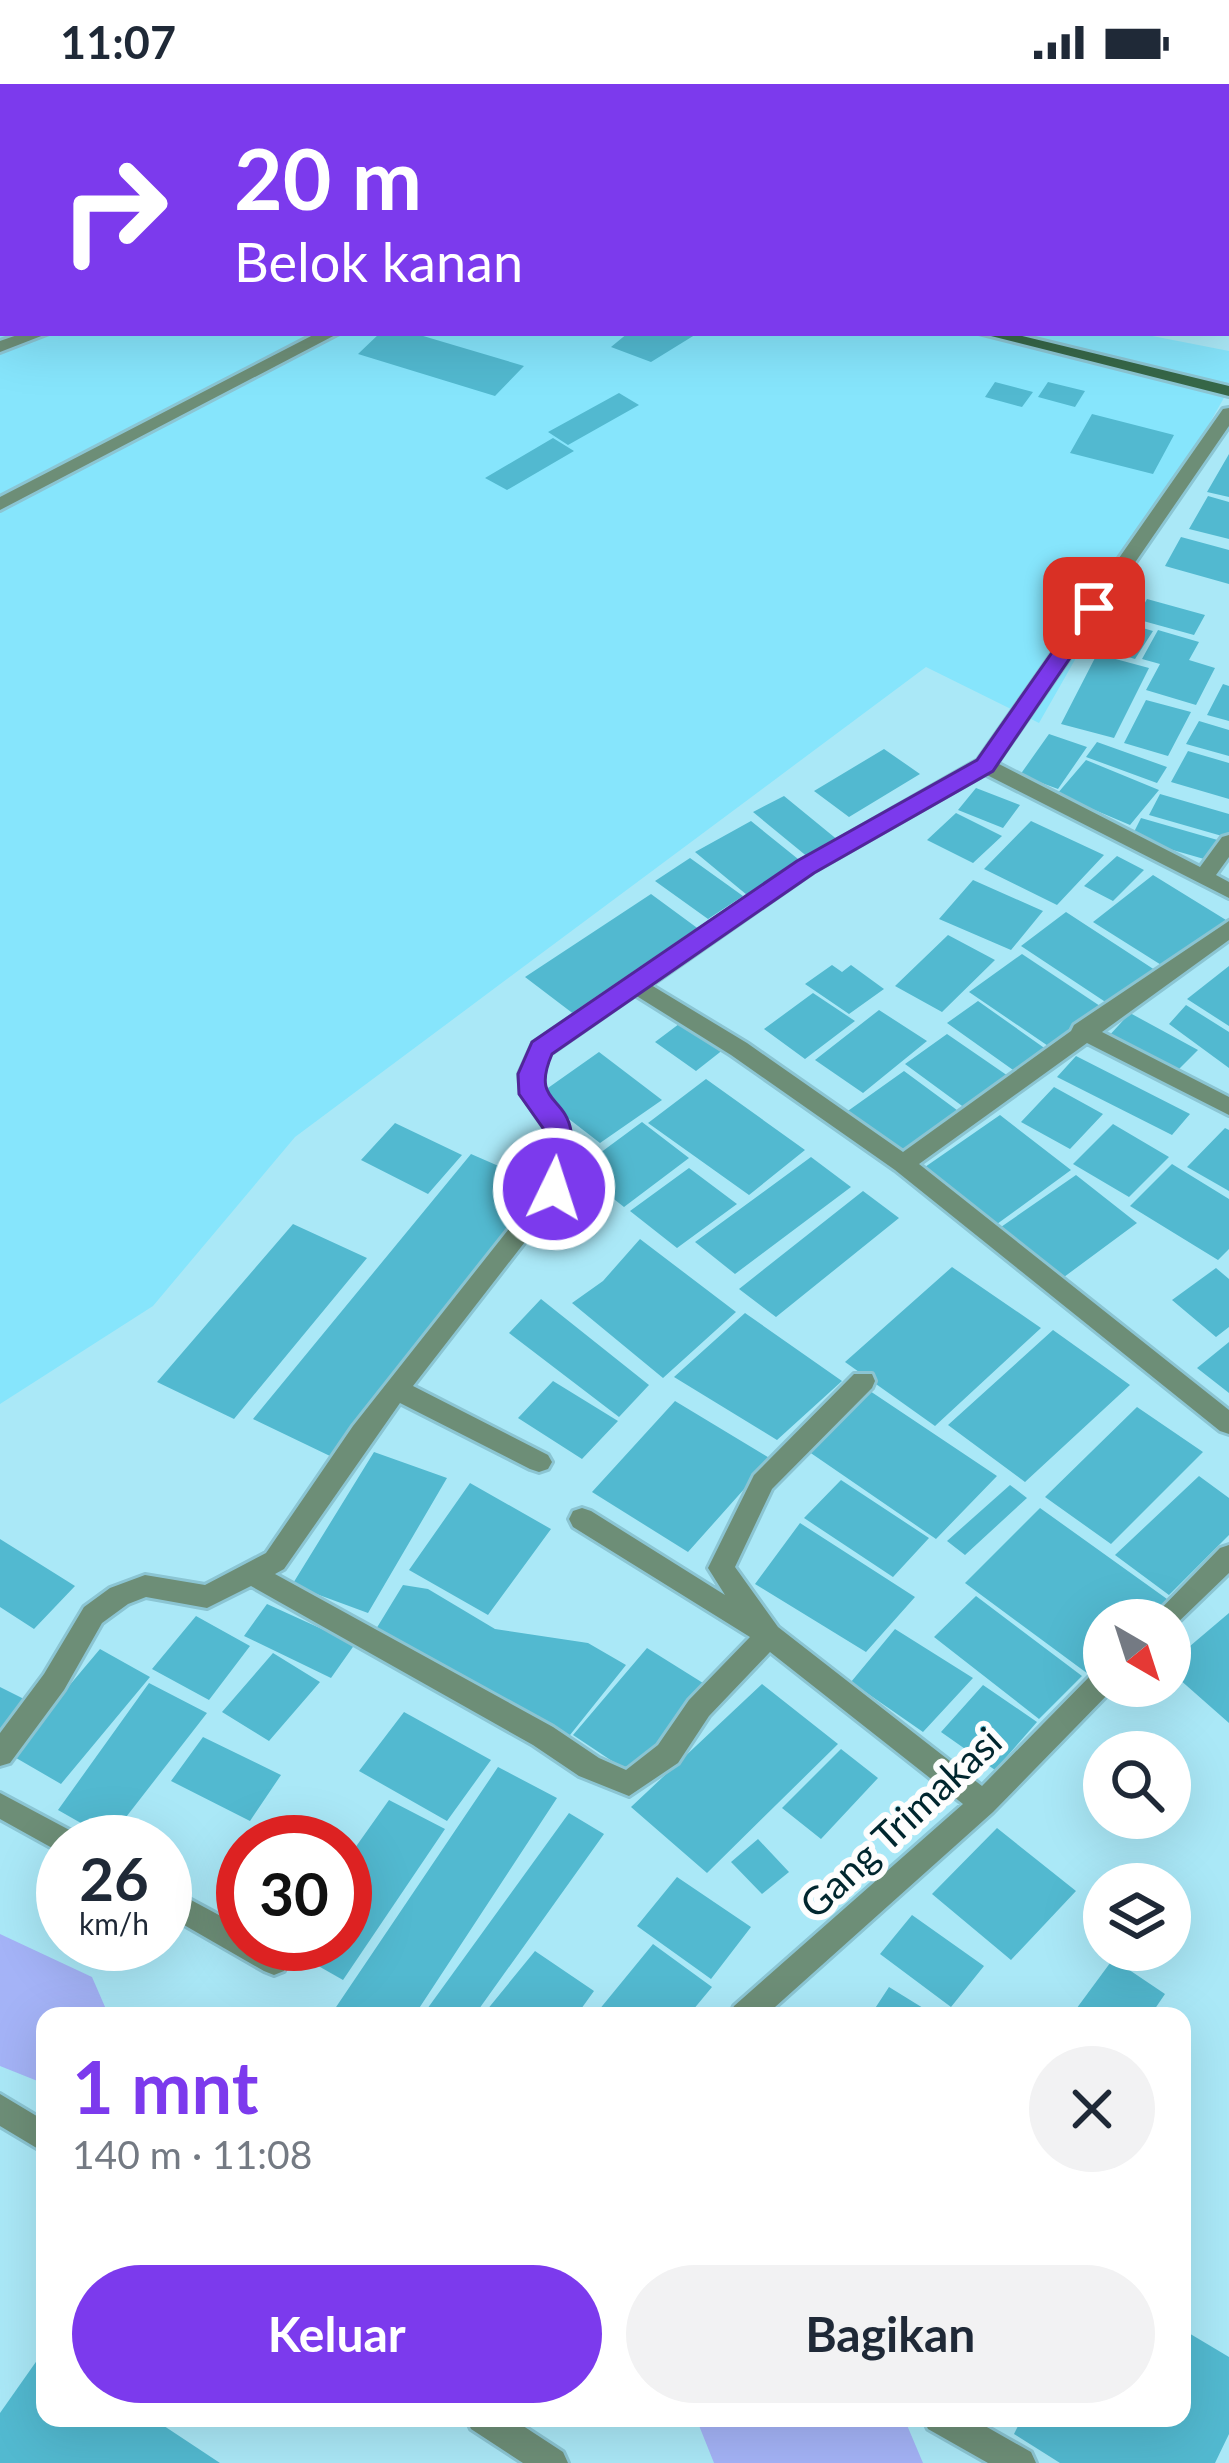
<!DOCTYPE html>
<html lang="id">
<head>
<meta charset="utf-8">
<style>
  :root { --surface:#fff; --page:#f2f2f3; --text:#1f2937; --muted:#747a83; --accent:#7c3aed }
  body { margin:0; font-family:Lato,sans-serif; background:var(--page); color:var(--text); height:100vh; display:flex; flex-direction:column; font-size:45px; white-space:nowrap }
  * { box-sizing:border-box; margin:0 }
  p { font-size:39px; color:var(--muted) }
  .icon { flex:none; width:66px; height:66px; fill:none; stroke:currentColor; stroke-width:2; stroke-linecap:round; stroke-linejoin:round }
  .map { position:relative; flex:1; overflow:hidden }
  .panel { position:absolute; left:36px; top:1923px; width:1155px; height:420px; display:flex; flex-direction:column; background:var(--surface); border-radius:24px; box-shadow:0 12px 48px #0002 }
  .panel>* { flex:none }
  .hud { position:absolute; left:0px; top:0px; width:1230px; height:252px; box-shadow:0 12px 48px #0002; background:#7c3aed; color:#fff; overflow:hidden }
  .needle { width:78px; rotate:141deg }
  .buttons { position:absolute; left:1083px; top:1515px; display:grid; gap:24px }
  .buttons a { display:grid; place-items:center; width:108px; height:108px; border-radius:50%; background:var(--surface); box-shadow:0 12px 48px #0002; font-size:60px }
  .speed { position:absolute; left:36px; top:1731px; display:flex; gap:24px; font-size:60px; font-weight:700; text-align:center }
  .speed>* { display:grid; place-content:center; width:156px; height:156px; border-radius:50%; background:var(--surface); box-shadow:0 12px 48px #0002; line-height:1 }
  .speed small { font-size:30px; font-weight:400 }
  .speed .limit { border:18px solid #d22; background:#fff; color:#111 }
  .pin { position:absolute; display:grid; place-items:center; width:102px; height:102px; color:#fff; margin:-51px; border-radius:24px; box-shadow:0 6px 18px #0006 }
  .me { position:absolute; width:132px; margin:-66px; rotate:4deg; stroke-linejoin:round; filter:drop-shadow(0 0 9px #0008) }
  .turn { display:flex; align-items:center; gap:42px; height:252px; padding:0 36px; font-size:54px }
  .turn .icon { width:156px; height:156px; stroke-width:2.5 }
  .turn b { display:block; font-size:84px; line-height:102px }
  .round { display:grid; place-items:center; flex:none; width:126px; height:126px; border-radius:63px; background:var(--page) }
  .overview { display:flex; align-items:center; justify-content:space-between; height:204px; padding:0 36px }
  h1 { font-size:72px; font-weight:700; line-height:90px; color:var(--accent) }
  .button { display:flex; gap:24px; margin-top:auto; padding:24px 36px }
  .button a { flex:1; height:138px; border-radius:72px; background:var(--accent); color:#fff; font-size:48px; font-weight:700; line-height:138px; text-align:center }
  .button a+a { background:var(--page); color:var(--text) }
  .status { display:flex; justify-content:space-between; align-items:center; height:84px; padding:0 60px; background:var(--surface); direction:ltr }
  .status svg { height:33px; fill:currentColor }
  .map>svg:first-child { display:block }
  .built { fill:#86e5fc }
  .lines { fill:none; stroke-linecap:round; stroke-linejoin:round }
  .river { fill:#a4b3f7; fill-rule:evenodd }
  .building { fill:#52b9d0 }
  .lane-casing { stroke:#8bc5d3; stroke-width:6 }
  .street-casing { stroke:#8bc5d3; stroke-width:6 }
  .secondary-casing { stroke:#8bc5d3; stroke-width:6 }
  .highway-casing { stroke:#8bc5d3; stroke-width:6 }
  .lane { fill:#6d8e77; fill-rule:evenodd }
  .street { fill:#6d8e77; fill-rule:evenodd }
  .secondary { fill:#366748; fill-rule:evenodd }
  .highway { fill:#023018; fill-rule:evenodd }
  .route { fill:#7c3aed; stroke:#51269a; stroke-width:3 }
  .labels { text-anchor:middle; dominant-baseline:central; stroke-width:12; stroke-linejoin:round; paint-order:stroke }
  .street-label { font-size:39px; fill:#00262e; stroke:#fdfdfd }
</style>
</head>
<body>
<div class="status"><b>11:07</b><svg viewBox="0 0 49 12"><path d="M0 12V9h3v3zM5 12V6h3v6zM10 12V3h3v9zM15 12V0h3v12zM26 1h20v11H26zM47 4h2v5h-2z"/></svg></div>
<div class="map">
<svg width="1229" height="2379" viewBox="0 0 1229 2379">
  <rect width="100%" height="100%" fill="#aae8f7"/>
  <path class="built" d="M558 0H1229V154L1227 3Z
    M0 25 3 249H1137L1229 267V305L1039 639 926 583 295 1053 153 1222 0 1320Z"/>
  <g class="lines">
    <path class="river" d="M0 1850 92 1893 109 1932H45V2000L0 1982Z
      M696 2334H904L923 2379H714Z"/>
  </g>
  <path class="building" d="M380 249H413L524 282 495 312 358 270Z
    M628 249H698L651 278 611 263Z
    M995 298 1033 308 1022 323 985 313Z
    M1048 298 1085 307 1075 323 1038 313Z
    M619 309 639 321 568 361 548 348Z
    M1092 330 1174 351 1153 390 1070 369Z
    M553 354 574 367 507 406 485 394Z
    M1229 370V413L1207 408Z
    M1208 412 1229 418V455L1189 445Z
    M1181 453 1229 466V500L1165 482Z
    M1147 515 1205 531 1194 551 1136 535Z
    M1122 538 1153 547 1135 575 1105 566Z
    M1158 546 1199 558 1189 576 1215 584 1196 621 1146 606 1160 580 1142 575Z
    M1097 570 1149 584 1114 654 1061 640Z
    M1223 600 1229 602V637L1207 631Z
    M1146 616 1191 628 1168 672 1124 659Z
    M1199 637 1229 646V672L1186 660Z
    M1049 650 1087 663 1058 705 1020 691Z
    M1097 658 1167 683 1157 699 1086 673Z
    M884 665 920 690 849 733 814 707Z
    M1188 667 1229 679V715L1171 698Z
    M1086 676 1159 706 1130 741 1057 710Z
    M976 704 1020 721 1003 744 958 726Z
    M1160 710 1229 730V754L1149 731Z
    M784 712 839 757 809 774 753 728Z
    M956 729 1002 752 973 779 927 756Z
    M1141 734 1221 757 1211 777 1131 754Z
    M751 737 803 779 747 811 695 768Z
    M1031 737 1104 771 1057 821 984 785Z
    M1117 772 1144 786 1113 817 1084 802Z
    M690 774 743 812 708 835 655 797Z
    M1153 791 1226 836 1166 884 1093 838Z
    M973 796 1043 827 1011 866 939 835Z
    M651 810 700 846 575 931 525 893Z
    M1066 828 1158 888 1113 923 1021 862Z
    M948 851 995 876 942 928 895 902Z
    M1022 870 1106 926 1054 966 969 908Z
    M832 881 842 888 851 881 884 905 849 930 805 900Z
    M1229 882V942L1187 915Z
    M813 909 855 937 805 975 764 945Z
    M978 917 1050 968 1020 991 947 939Z
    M1186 921 1229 948V984L1169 940Z
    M879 926 927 957 863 1009 815 976Z
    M1130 929 1198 966 1177 987 1107 954Z
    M683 937 724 965 696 987 655 958Z
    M947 950 1011 994 969 1027 905 980Z
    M599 968 662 1016 600 1059 538 1011Z
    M1076 972 1190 1030 1172 1051 1057 993Z
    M904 987 965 1032 907 1075 845 1029Z
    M706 995 805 1066 749 1111 648 1039Z
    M1054 1003 1103 1030 1070 1065 1021 1038Z
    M1000 1031 1071 1086 997 1140 925 1083Z
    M642 1038 689 1074 624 1123 577 1086Z
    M395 1039 462 1071 428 1110 361 1076Z
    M1113 1040 1169 1073 1129 1113 1073 1080Z
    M1225 1044 1229 1046V1107L1187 1083Z
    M471 1070 544 1102 330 1372 253 1335Z
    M811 1073 851 1103 735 1190 695 1158Z
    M1172 1080 1229 1115V1165L1218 1176 1130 1122Z
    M689 1084 737 1120 677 1164 630 1127Z
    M1076 1091 1137 1139 1064 1193 1001 1143Z
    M863 1107 899 1134 776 1233 739 1205Z
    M293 1140 367 1174 234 1335 157 1298Z
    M640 1155 736 1228 663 1294 572 1219 603 1197Z
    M952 1183 1041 1244 935 1342 845 1278Z
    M1216 1184 1229 1195V1243L1216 1253 1172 1216Z
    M541 1215 649 1301 619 1333 509 1249Z
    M745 1229 842 1297 777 1356 674 1293Z
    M1053 1246 1130 1301 1025 1398 948 1341Z
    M1229 1258V1309L1197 1284Z
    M553 1297 618 1337 582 1375 518 1334Z
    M864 1303 997 1392 936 1455 802 1363Z
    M675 1317 771 1375 688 1468 592 1408Z
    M1137 1323 1203 1368 1111 1460 1045 1413Z
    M374 1368 447 1394 368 1529 292 1501Z
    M1199 1392 1229 1414V1451L1169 1511 1115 1471Z
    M841 1396 929 1454 893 1493 804 1434Z
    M470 1399 551 1445 488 1531 409 1486Z
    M1010 1401 1027 1414 965 1471 947 1457Z
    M1040 1424 1174 1520 1159 1536H1104V1593L1099 1598 965 1499Z
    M800 1439 915 1513 866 1568 755 1500Z
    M0 1455 75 1502 34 1545 0 1523Z
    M403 1501 428 1505 495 1545 588 1559 626 1581 566 1656 373 1550Z
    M976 1512 1082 1592 1039 1635 934 1553Z
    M267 1520 355 1560 331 1594 244 1552Z
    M1229 1529V1639L1170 1587V1579Z
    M196 1532 250 1562 209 1616 152 1585Z
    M895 1545 973 1594 923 1648 851 1598Z
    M647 1564 711 1604 636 1693 573 1651Z
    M100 1565 150 1593 61 1700 11 1671Z
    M273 1569 320 1598 269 1657 222 1628Z
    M149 1599 207 1629 109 1755 58 1726Z
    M762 1600 838 1660 707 1789 631 1723Z
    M983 1601 1037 1638 995 1686 941 1648Z
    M0 1603 32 1619 0 1660Z
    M404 1628 491 1676 447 1737 359 1687Z
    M203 1653 281 1691 250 1737 171 1697Z
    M841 1665 878 1694 821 1755 782 1724Z
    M498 1683 557 1714 414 1932H330Z
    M389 1716 445 1745 343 1896 285 1863 345 1860V1778Z
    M569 1729 604 1750 474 1932H422Z
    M997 1744 1076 1807 1011 1876 932 1810Z
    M758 1755 789 1788 762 1810 731 1778Z
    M677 1793 751 1843 711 1895 637 1842Z
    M912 1831 984 1882 951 1923 880 1870Z
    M653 1860 712 1903 688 1932H594Z
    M535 1867 594 1907 576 1932H482Z
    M1113 1875 1165 1910 1150 1932H1071Z
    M889 1903 936 1932H870Z
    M1182 2245 1229 2273V2350L1215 2379H1060L1014 2350 1022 2334H1182Z
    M45 2265V2334H152L220 2379H0V2329Z"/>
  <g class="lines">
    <defs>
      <path id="lane" d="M1123 0H1143L1145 3H1125Z
        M1227 41 1229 42V52L1227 51Z
        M3 49V59L0 60V50Z
        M317 249H339L0 426V413Z"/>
      <path id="street" d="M23 249H49L0 268V257Z
        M1229 324V342L997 679 1200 783 1222 753 1229 751V773L1216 791 1229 798V814L985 690 813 788 651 901 747 959 903 1068 1071 947 1074 941 1229 837V856L1102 948 1229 1013V1031L1087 959 919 1080 1229 1326V1350L1220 1347 895 1086 731 971 635 911 550 970 541 990 543 1008 569 1045 566 1105 413 1302 548 1371 552 1378 548 1385 539 1388 530 1385 400 1319 284 1485 275 1490 553 1643 599 1674 626 1686 658 1661 689 1616 750 1553 573 1443 569 1435 573 1427 582 1424 591 1427 725 1511 708 1484 754 1391 854 1290H872L875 1297 872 1304 772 1405 735 1483 778 1543 982 1702 1094 1588 1104 1584V1602L1114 1604 993 1728 765 1932H729L734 1922 963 1720 770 1568 709 1632 678 1679 629 1712 579 1692 533 1661 251 1502 207 1524 146 1513 128 1520 102 1539 64 1606 10 1679 0 1682V1649L44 1590 84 1523 110 1504 145 1491 205 1501 266 1469 353 1342 542 1103 546 1046 521 1010 519 990 533 959 799 778 978 676 1223 325Z
        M1229 1461V1489L1172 1544 1170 1536H1150L1220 1464Z
        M0 1709 75 1749 79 1758H63V1770L0 1735Z
        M165 1802 243 1844V1860C262 1860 280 1857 288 1877L284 1887 274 1891 264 1887 165 1830Z
        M0 2010 45 2037V2069L0 2042Z
        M466 2334H511L563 2368 568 2379H523L471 2345Z
        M923 2334H971L1031 2368 1036 2379H988L928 2345Z"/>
      <path id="secondary" d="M604 0H632L634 3H606Z
        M0 21H3V31H0Z
        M1227 128H1229V138H1227Z
        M979 249H1010L1229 302V312Z"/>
      <path id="highway" d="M179 0H215L217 3H181Z
        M421 0H457L459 3H423Z
        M1227 171H1229V187H1227Z
        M1227 229 1229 230V246L1227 245Z"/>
    </defs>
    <use href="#lane" class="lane-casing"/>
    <use href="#street" class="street-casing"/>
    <use href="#secondary" class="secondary-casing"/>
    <use href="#highway" class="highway-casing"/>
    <use href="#lane" class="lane"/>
    <use href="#street" class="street"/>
    <use href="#secondary" class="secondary"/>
    <use href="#highway" class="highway"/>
  </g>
  <path class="route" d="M1094 518 1104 524 993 687 814 789 552 970C531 1019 565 1011 571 1047 574 1065 568 1087 567 1105L554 1115 544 1112 540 1105 545 1047 519 1010 518 990 532 958 797 777 977 676 1086 520Z"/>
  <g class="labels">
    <g class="street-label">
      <text transform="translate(900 1738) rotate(-43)">Gang Trimakasi</text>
    </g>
  </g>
</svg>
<div class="buttons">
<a><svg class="needle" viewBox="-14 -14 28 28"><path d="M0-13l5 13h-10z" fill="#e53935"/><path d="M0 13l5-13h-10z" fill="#747a83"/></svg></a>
<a><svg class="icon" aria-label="search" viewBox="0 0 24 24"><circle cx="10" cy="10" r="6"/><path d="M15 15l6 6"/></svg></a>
<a><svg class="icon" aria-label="layers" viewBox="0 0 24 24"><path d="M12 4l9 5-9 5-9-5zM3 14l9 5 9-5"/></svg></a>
</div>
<div class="speed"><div>26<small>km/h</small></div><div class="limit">30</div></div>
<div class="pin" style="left:1094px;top:524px;background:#d93025"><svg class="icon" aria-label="arrive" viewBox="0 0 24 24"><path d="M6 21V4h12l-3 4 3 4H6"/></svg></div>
<svg class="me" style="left:554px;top:1105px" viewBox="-20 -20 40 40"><circle r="17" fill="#7c3aed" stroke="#fff" stroke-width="3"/><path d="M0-11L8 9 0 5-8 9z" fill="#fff"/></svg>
<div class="hud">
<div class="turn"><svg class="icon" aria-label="right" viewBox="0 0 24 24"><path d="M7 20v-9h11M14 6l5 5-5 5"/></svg><div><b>20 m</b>Belok kanan</div></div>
</div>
<section class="panel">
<div class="overview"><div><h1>1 mnt</h1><p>140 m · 11:08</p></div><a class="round"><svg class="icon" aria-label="close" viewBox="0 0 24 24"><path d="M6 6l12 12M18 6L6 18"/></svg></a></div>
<div class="button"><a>Keluar</a><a>Bagikan</a></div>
</section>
</div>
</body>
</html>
